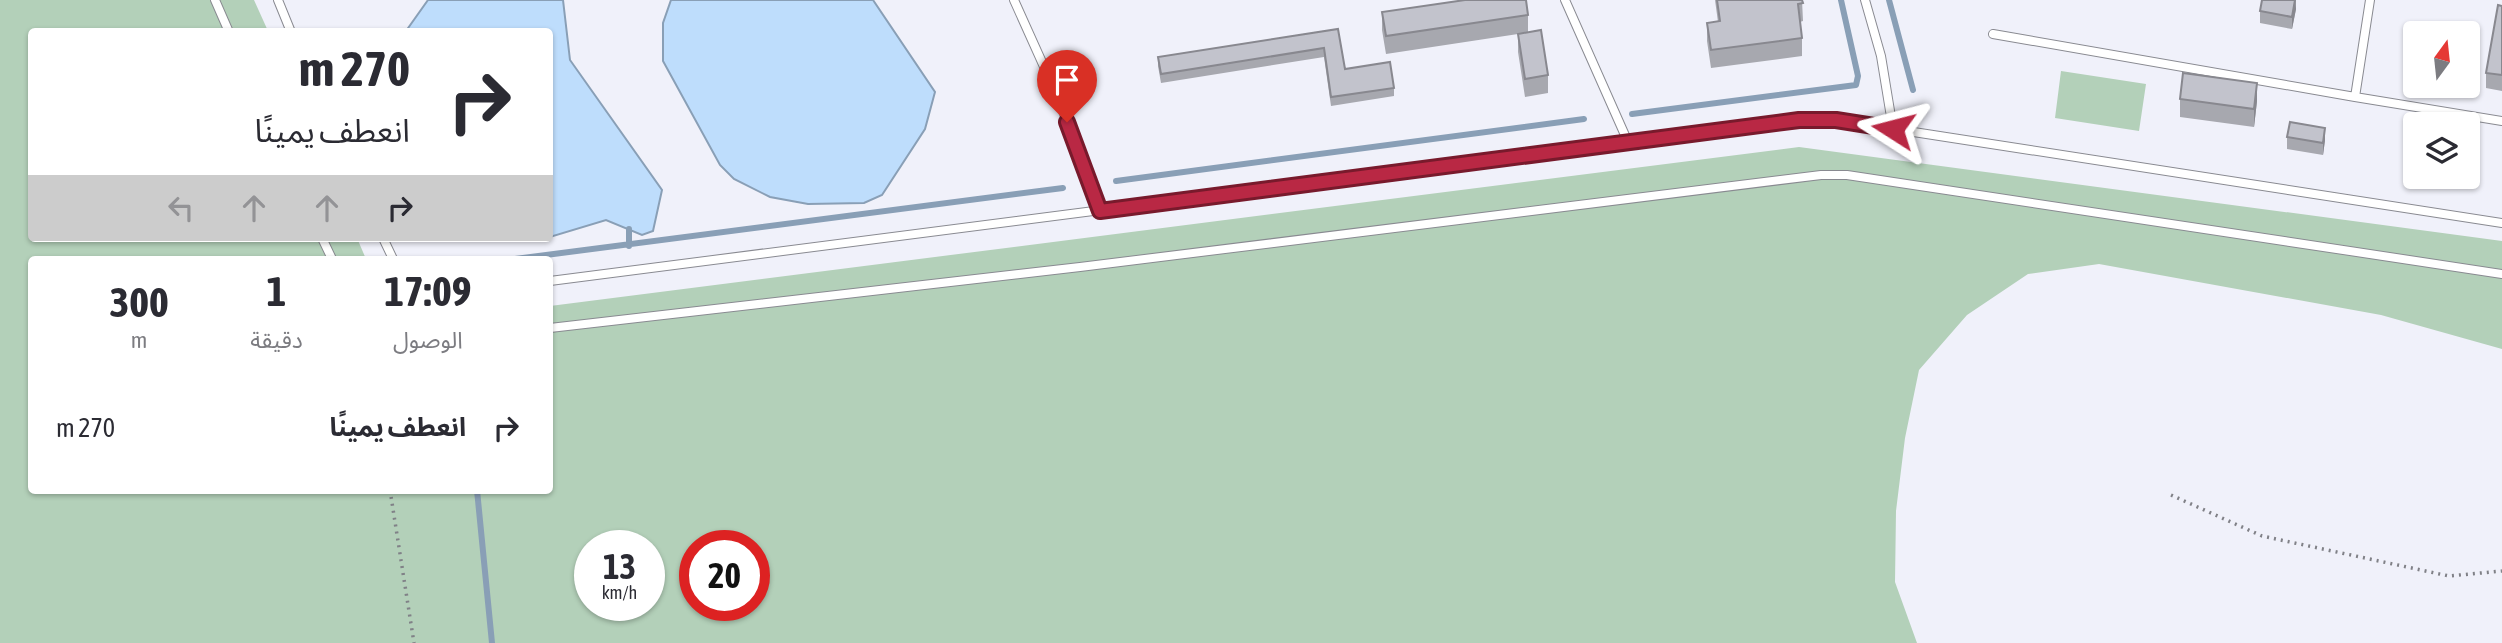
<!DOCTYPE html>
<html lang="ar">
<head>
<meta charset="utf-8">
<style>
  :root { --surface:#fff; --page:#f2f2f3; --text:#2b2b33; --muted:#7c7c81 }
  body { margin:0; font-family:"Asap Condensed","Noto Sans Arabic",sans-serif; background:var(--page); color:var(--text); direction:rtl; height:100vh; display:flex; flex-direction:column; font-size:26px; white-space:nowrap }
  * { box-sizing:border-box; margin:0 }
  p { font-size:23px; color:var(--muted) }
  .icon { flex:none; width:38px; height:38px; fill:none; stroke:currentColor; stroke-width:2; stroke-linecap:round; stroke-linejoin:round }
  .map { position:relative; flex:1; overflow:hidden; direction:ltr }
  .drawer { position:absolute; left:28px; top:256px; width:525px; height:238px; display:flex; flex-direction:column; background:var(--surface); border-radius:7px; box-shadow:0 2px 5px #0004; direction:rtl }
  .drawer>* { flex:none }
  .hud { position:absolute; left:28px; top:28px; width:525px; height:214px; border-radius:7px; box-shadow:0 2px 5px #0004; direction:rtl; background:#fff; color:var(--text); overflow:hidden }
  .needle { width:46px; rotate:15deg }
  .controls { position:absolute; left:2403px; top:21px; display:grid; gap:14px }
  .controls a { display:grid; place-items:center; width:77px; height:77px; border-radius:7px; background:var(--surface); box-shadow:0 2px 5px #0004; font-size:35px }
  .speed { position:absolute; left:574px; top:530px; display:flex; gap:14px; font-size:35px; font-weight:700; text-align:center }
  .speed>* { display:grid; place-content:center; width:91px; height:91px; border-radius:50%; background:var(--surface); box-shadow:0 2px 5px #0004; line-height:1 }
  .speed small { font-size:18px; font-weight:400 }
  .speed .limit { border:10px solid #d22; background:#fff; color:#111 }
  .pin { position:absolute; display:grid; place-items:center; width:60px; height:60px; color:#fff; margin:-72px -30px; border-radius:50% 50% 50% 0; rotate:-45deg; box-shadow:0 0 7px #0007 }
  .pin .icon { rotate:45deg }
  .me { position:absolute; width:77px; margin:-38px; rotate:279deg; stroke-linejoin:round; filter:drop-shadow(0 0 5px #0008) }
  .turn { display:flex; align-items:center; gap:24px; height:147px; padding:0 28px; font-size:32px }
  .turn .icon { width:91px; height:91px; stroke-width:2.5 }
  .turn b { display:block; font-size:49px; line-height:60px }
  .lanes { display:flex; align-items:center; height:66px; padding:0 28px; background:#0003; justify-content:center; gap:35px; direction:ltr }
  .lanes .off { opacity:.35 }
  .eta { display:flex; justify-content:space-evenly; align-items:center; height:119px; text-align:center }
  .eta b { font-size:42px; font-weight:700; line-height:49px }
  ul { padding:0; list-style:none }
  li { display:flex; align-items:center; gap:21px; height:105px; padding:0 28px }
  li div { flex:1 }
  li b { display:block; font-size:26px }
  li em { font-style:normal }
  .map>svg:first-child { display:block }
  .green { fill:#b3d0b9; fill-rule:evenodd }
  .water { fill:#beddfc; stroke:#899fb6; stroke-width:2 }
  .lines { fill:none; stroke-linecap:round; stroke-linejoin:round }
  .stream { stroke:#899fb6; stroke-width:6 }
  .service-casing { stroke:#898a91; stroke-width:10 }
  .path { stroke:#808187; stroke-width:3.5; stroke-dasharray:2 5; stroke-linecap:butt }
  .service { stroke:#fff; stroke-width:8 }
  .wall { fill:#a7a8af }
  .shaded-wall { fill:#88888f }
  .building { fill:#c2c3cc; stroke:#88888f; stroke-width:2 }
  .route-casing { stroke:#781a2c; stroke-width:18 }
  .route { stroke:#b92844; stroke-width:12 }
</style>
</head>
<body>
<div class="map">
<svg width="2502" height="643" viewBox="0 0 2502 643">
  <rect width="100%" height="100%" fill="#f0f1fa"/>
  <path class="green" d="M0 0H254L268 31 32 32V238H357L366 259H32V490H550V306L1799 147 2502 241V349L2381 315 2099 264 2028 274 1967 315 1919 370 1905 438 1896 511 1895 582 1917 643H0ZM590 546H649V606H590ZM695 546H754V606H695Z
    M2061 71 2146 84 2139 131 2055 118Z"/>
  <path class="water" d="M428 0H563L570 60 662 190 653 231 642 235 606 220 550 237V32L406 31Z
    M671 0H873L935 92 925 129 882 195 864 203 808 204 770 197 734 179 720 165 663 61V23Z"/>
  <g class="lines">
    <path class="stream" d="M1889 0 1913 90
      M1632 114 1856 85 1858 76 1841 0
      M1116 181 1584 119
      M629 229V246
      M515 259 1063 188
      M477 490 492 643"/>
    <defs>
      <path id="service" d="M215 0 229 32
        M278 0 291 32
        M1014 0 1059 100 1099 211
        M1565 0 1628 142
        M1865 0 1881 56 1893 129
        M1993 34 2355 97 2370 0
        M2355 97 2502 121
        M322 238 332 259
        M383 238 393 259
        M550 281 1799 120H1836L2502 223
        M550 328 1080 267 1821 175H1847L2502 274"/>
    </defs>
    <use href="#service" class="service-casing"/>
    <path class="path" d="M390 490 414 643
      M2171 495 2262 536 2449 576 2502 571"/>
    <use href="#service" class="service"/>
  </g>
  <path class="wall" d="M1715 0H1802L1803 21 1800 22 1802 38V56L1711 68 1707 41V23L1718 22Z
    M2296 0V9L2292 29 2260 23V11Z
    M2502 6V91L2486 88V73Z
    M1382 12 1528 15V32L1548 75V93L1525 97 1518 52V34L1386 54 1382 30Z
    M1338 29 1345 69 1394 88V96L1331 106 1324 57 1161 83 1158 66V57Z
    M2180 99 2257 101 2254 127 2180 117Z
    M2287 137 2325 140 2323 155 2287 149Z"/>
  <path class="shaded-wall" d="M2295 0 2296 9 2292 29V17Z
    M2257 83V101L2254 127V109Z
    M2325 128V140L2323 155V143Z"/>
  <path class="building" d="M1465 0H1526L1528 15 1386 36 1382 12Z
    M1717 0H1802L1803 3 1798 4 1802 38 1711 50 1707 23 1720 21Z
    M2262 0H2295L2292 17 2260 11Z
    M2498 5 2502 6V75L2486 73Z
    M1338 29 1345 69 1390 62 1394 88 1331 97 1324 48 1161 74 1158 57Z
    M1541 30 1548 75 1525 79 1518 34Z
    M2183 73 2257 83 2254 109 2180 99Z
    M2290 122 2325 128 2323 143 2287 137Z"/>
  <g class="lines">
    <defs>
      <path id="route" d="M1067 122 1100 211 1799 120H1836L1893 129"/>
    </defs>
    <use href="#route" class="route-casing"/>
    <use href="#route" class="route"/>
  </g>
</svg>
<div class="controls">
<a><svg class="needle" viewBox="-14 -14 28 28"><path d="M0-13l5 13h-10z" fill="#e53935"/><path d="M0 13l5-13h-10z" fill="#7c7c81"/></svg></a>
<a><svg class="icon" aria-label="layers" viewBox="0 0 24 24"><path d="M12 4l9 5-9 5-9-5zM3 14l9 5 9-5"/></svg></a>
</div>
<div class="speed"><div>13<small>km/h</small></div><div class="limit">20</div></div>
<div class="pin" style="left:1067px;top:122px;background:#d93025"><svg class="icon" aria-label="arrive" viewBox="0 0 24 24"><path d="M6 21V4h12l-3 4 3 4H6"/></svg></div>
<svg class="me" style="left:1893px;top:129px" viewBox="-20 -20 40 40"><path d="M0-17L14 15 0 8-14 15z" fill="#b92844" stroke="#fff" stroke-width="4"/></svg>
<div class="hud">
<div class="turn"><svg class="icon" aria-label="right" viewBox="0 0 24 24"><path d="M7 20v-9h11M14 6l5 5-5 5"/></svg><div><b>270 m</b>انعطف يمينًا</div></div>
<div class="lanes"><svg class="icon off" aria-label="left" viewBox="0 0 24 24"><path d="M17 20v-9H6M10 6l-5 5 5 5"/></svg><svg class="icon off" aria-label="ahead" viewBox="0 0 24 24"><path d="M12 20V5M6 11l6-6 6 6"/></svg><svg class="icon off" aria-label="ahead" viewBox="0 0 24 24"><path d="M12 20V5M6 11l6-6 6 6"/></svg><svg class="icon" aria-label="right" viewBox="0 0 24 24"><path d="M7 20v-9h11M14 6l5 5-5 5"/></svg></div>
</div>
<section class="drawer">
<div class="eta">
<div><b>17:09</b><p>الوصول</p></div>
<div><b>1</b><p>دقيقة</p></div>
<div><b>300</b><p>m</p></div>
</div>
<ul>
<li><svg class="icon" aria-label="right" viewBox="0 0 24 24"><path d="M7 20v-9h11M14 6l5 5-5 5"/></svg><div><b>انعطف يمينًا</b></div><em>270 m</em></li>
</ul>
</section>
</div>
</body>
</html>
